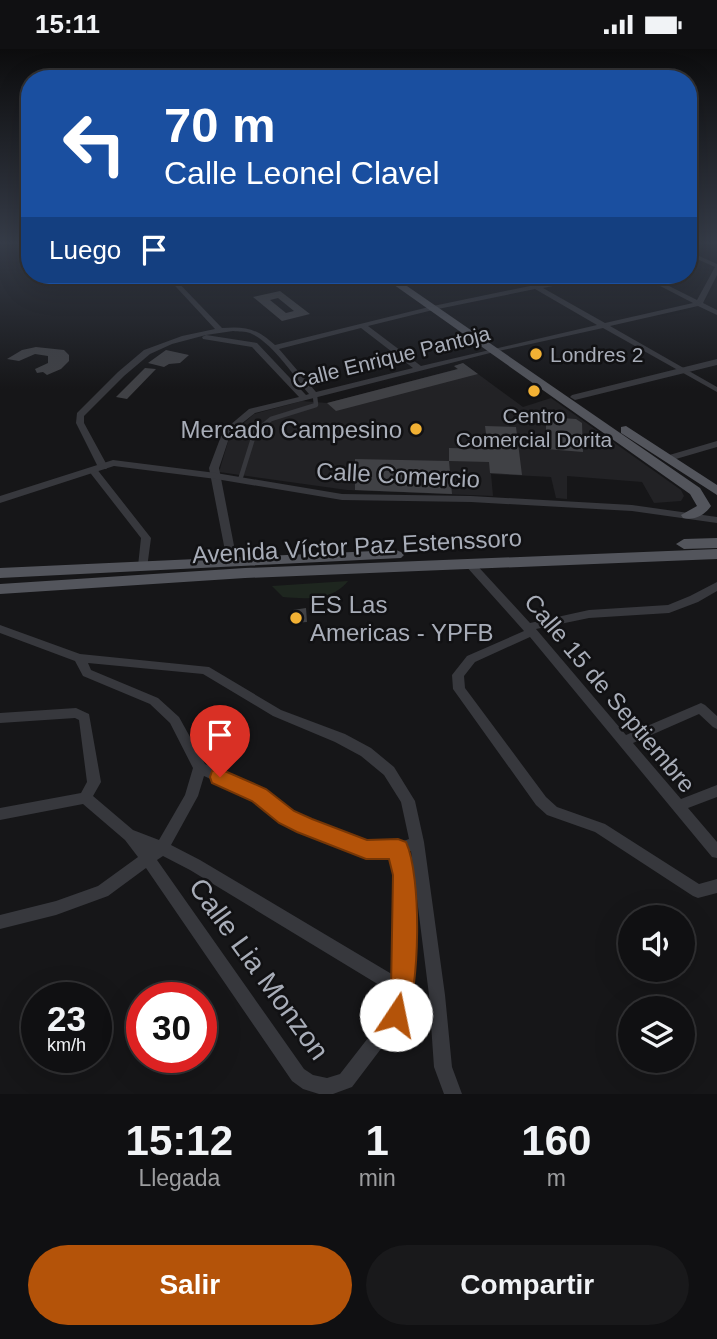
<!DOCTYPE html>
<html lang="es">
<head>
<meta charset="utf-8">
<style>
  :root { --surface:#101012; --page:#19191b; --text:#f1f3f6; --muted:#9c9d9f; --line:#303032; --accent:#b45309 }
  body { margin:0; font-family:Arial,sans-serif; background:var(--page); color:var(--text); height:100vh; display:flex; flex-direction:column; font-size:26px; white-space:nowrap }
  * { box-sizing:border-box; margin:0 }
  p { font-size:23px; color:var(--muted) }
  .icon { flex:none; width:38px; height:38px; fill:none; stroke:currentColor; stroke-width:2; stroke-linecap:round; stroke-linejoin:round }
  .map { position:relative; height:1045px; overflow:hidden }
  .panel { display:flex; flex-direction:column; background:var(--surface); flex:1 }
  .panel>* { flex:none }
  .top-card { position:absolute; left:21px; top:21px; width:676px; height:214px; border-radius:28px; box-shadow:0 7px 28px #0002,0 0 0 2px var(--line); background:#1a4fa0; color:#fff; overflow:hidden }
  .buttons { position:absolute; left:618px; top:856px; display:grid; gap:14px }
  .buttons a { display:grid; place-items:center; width:77px; height:77px; border-radius:50%; background:var(--surface); box-shadow:0 7px 28px #0002,0 0 0 2px var(--line); font-size:35px }
  .speed { position:absolute; left:21px; top:933px; display:flex; gap:14px; font-size:35px; font-weight:700; text-align:center }
  .speed>* { display:grid; place-content:center; width:91px; height:91px; border-radius:50%; background:var(--surface); box-shadow:0 7px 28px #0002,0 0 0 2px var(--line); line-height:1 }
  .speed small { font-size:18px; font-weight:400 }
  .speed .limit { border:10px solid #d22; background:#fff; color:#111 }
  .pin { position:absolute; display:grid; place-items:center; width:60px; height:60px; color:#fff; margin:-72px -30px; border-radius:50% 50% 50% 0; rotate:-45deg; box-shadow:0 0 7px #0007 }
  .pin .icon { rotate:45deg }
  .me { position:absolute; width:77px; margin:-38px; rotate:11deg; stroke-linejoin:round; filter:drop-shadow(0 0 5px #0008) }
  .turn { display:flex; align-items:center; gap:24px; height:147px; padding:0 28px; font-size:32px }
  .turn .icon { width:91px; height:91px; stroke-width:2.5 }
  .turn b { display:block; font-size:49px; line-height:60px }
  .then { display:flex; align-items:center; height:66px; padding:0 28px; background:#0003; gap:14px; font-size:26px }
  .eta { display:flex; justify-content:space-evenly; align-items:center; height:119px; text-align:center }
  .eta b { font-size:42px; font-weight:700; line-height:49px }
  .action { display:flex; gap:14px; margin-top:auto; padding:14px 28px }
  .action a { flex:1; height:80px; border-radius:42px; background:var(--accent); color:#fff; font-size:28px; font-weight:700; line-height:80px; text-align:center }
  .action a+a { background:var(--page); color:var(--text) }
  .status { display:flex; justify-content:space-between; align-items:center; height:49px; padding:0 35px; background:var(--surface); direction:ltr }
  .status svg { height:19px; fill:currentColor }
  .map>svg:first-child { display:block }
  .built { fill:#222225 }
  .green { fill:#1e261f }
  .building { fill:#404145; fill-rule:evenodd }
  .lines { fill:none; stroke-linecap:round; stroke-linejoin:round }
  .service { stroke:#37383d; stroke-width:4.5 }
  .minor { fill:#37383d; fill-rule:evenodd }
  .tertiary { fill:#37383d; fill-rule:evenodd }
  .primary { fill:#53555c; fill-rule:evenodd }
  .route { fill:#b45309; stroke:#753606; stroke-width:2 }
  .poi-dot { fill:#f2b134; stroke:#111113; stroke-width:2.5 }
  .labels { text-anchor:middle; dominant-baseline:central; stroke-width:5; stroke-linejoin:round; paint-order:stroke }
  .far-poi-label { font-size:21px; fill:#a8adb8; stroke:#111113; text-anchor:start }
  .far-street-label { font-size:21px; fill:#a8adb8; stroke:#111113 }
  .poi-label { font-size:24px; fill:#a8adb8; stroke:#111113; text-anchor:end }
  .street-label { font-size:24px; fill:#a8adb8; stroke:#111113 }
  .near-street-label { font-size:28px; fill:#a8adb8; stroke:#111113 }
</style>
</head>
<body>
<div class="status"><b>15:11</b><svg viewBox="0 0 49 12"><path d="M0 12V9h3v3zM5 12V6h3v6zM10 12V3h3v9zM15 12V0h3v12zM26 1h20v11H26zM47 4h2v5h-2z"/></svg></div>
<div class="map">
<svg width="717" height="1045" viewBox="0 0 717 1045">
  <rect width="100%" height="100%" fill="#161618"/>
  <path class="built" d="M463 314 523 358 551 349 681 441 684 447 681 452 654 454 642 433 567 427V450L556 449 551 428 491 425 493 447 347 441 219 423 230 386 254 365 302 352 327 354 457 320 454 317Z"/>
  <path class="green" d="M348 532C332 552 306 550 283 548L272 537Z"/>
  <path class="building" d="M280 242 310 265 282 272 253 248ZM278 249 294 262 286 264 270 251Z
    M36 298 64 301 69 306V312L61 320 47 326 43 323 37 324 35 320 48 314V307L35 305 19 312 7 310 22 301Z
    M166 301 189 306 180 314 169 315 164 318 148 314Z
    M463 314 478 325 336 362 327 354 458 320 454 317Z
    M145 319 156 320 127 350 116 348Z
    M546 368 576 370 582 374 583 403 546 400Z
    M485 377 516 378 522 426 490 424 489 413 449 412V399L488 400Z
    M355 410 449 412 452 445 355 441Z
    M306 559 307 573 294 574 293 561Z"/>
  <g class="lines">
    <path class="service" d="M240 431 255 383 271 370 316 356 315 347"/>
    <path class="minor" d="M688 202 717 215V226L703 254 717 261V266L698 257 610 277 717 338V343L603 279 494 303 255 364 231 383 219 419 237 512 236 514 232 515 227 512 209 419 223 382 249 360 299 348 252 298 203 290 202 288 206 286 172 295 150 305 124 327 84 367V374L108 418 106 420H100L98 418 76 374 77 364 118 323 144 301 182 287 215 280 165 226H171L222 279C247 277 257 280 275 296L433 257 530 237 512 226H519L537 236 589 226H600L597 228 543 239 605 274 693 254 639 226H647L697 251 715 218 688 206ZM535 240 597 276 421 317 368 277 433 261ZM361 279 413 319 316 343 279 300ZM233 282C239 283 245 282 250 284 272 293 294 327 309 345L306 346 257 294 206 286Z
      M717 392V398L669 412 665 409 666 407Z
      M93 418 96 419 151 489 147 519 143 520 138 517 141 489 88 421Z
      M469 511 473 512 530 574 589 561 668 556 690 547 717 533V542L698 553 669 564 589 569 536 580 626 686 701 654 705 656 717 667V680L713 678 699 665 633 694 681 750 717 736V748L688 759 717 793V809L712 808 530 588 475 613 464 627 465 639 546 748 557 758 605 775 699 835 717 830V844L698 849 693 847 595 783 547 766 536 756 453 640 452 626 467 607 524 582 465 516 464 514 465 512Z
      M0 576 80 605 209 618 281 661 345 685 371 699 394 718 415 752 424 793 445 946 452 1018 462 1045H444L434 1018 429 946 411 802 406 803 411 826V941L402 972 352 1038 333 1045H319L303 1040 292 1032 146 819 108 847 56 866 0 880V866L56 852 98 837 138 808 125 791 83 755 0 771V759L81 744 87 733 79 671 75 669 0 674V664L76 659 89 665 101 733 93 747 133 781 159 791 185 746 193 719 170 674 150 655 83 627 75 612 0 584ZM88 614 203 625 273 667 335 693 361 707 384 726 401 753 409 790 398 794 366 795 292 764 264 742 205 715 179 668 158 649 91 621ZM204 727 254 750 282 772 366 807H392L397 826 395 927 200 811 171 796 198 747ZM163 807 190 821 394 945 389 962 340 1025 327 1029 313 1026 304 1020 157 811Z"/>
    <path class="tertiary" d="M717 310V316L575 351 570 348 572 346Z
      M113 411 216 424 342 445 471 447 632 456 717 468V474L632 462 471 453 342 451 216 430 114 417 0 454V447Z"/>
    <path class="primary" d="M380 226H391L700 439 711 457C705 466 694 472 683 469L681 466 697 457 690 445Z
      M626 377 717 436V446L621 384V378Z
      M717 489V499L684 500 676 495 684 490Z
      M717 500V510L245 529 0 545V535L245 519Z
      M396 501 401 503 404 506 401 509 0 529V519Z"/>
  </g>
  <linearGradient id="sky" x2="0" y2="1"><stop stop-color="#0c0c0d"/><stop offset="0.57" stop-color="#363c48"/><stop offset="1" stop-color="#363c48" stop-opacity="0"/></linearGradient>
  <rect width="717" height="340" fill="url(#sky)"/>
  <path class="route" d="M220 720 266 740 294 762 312 770 367 791 398 790 406 793C422 828 420 939 405 975L396 978 388 975 384 966 391 941 393 826 389 810H366L297 783 279 774 252 752 212 734 210 728 212 722Z"/>
  <g class="poi-dot">
    <circle cx="536" cy="305" r="7"/>
    <circle cx="534" cy="342" r="7"/>
    <circle cx="416" cy="380" r="7"/>
    <circle cx="296" cy="569" r="7"/>
  </g>
  <g class="labels">
    <g class="far-poi-label">
      <text x="550" y="305">Londres 2</text>
      <text x="534" y="366" text-anchor="middle">Centro<tspan x="534" dy="24">Comercial Dorita</tspan></text>
    </g>
    <g class="far-street-label">
      <text transform="translate(391 308) rotate(-14)">Calle Enrique Pantoja</text>
    </g>
    <g class="poi-label">
      <text x="402" y="380">Mercado Campesino</text>
      <text x="310" y="555" text-anchor="start">ES Las<tspan x="310" dy="28">Americas - YPFB</tspan></text>
    </g>
    <g class="street-label">
      <text transform="translate(398 426) rotate(3)">Calle Comercio</text>
      <text transform="translate(357 497) rotate(-3)">Avenida Víctor Paz Estenssoro</text>
      <text transform="translate(610 644) rotate(50)">Calle 15 de Septiembre</text>
    </g>
    <g class="near-street-label">
      <text transform="translate(259 920) rotate(54)">Calle Lia Monzon</text>
    </g>
  </g>
</svg>
<div class="buttons">
<a><svg class="icon" aria-label="sound" viewBox="0 0 24 24"><path d="M4 9h4l5-4v14l-5-4H4zM17 9q2 3 0 6"/></svg></a>
<a><svg class="icon" aria-label="layers" viewBox="0 0 24 24"><path d="M12 4l9 5-9 5-9-5zM3 14l9 5 9-5"/></svg></a>
</div>
<div class="speed"><div>23<small>km/h</small></div><div class="limit">30</div></div>
<div class="pin" style="left:220px;top:728px;background:#d93025"><svg class="icon" aria-label="arrive" viewBox="0 0 24 24"><path d="M6 21V4h12l-3 4 3 4H6"/></svg></div>
<svg class="me" style="left:396px;top:966px" viewBox="-20 -20 40 40"><circle r="19" fill="#fff"/><path d="M0-13L10 11 0 6-10 11z" fill="#b45309"/></svg>
<div class="top-card">
<div class="turn"><svg class="icon" aria-label="left" viewBox="0 0 24 24"><path d="M17 20v-9H6M10 6l-5 5 5 5"/></svg><div><b>70 m</b>Calle Leonel Clavel</div></div>
<div class="then">Luego<svg class="icon" aria-label="arrive" viewBox="0 0 24 24"><path d="M6 21V4h12l-3 4 3 4H6"/></svg></div>
</div>
</div>
<section class="panel">
<div class="eta">
<div><b>15:12</b><p>Llegada</p></div>
<div><b>1</b><p>min</p></div>
<div><b>160</b><p>m</p></div>
</div>
<div class="action"><a>Salir</a><a>Compartir</a></div>
</section>
</body>
</html>
